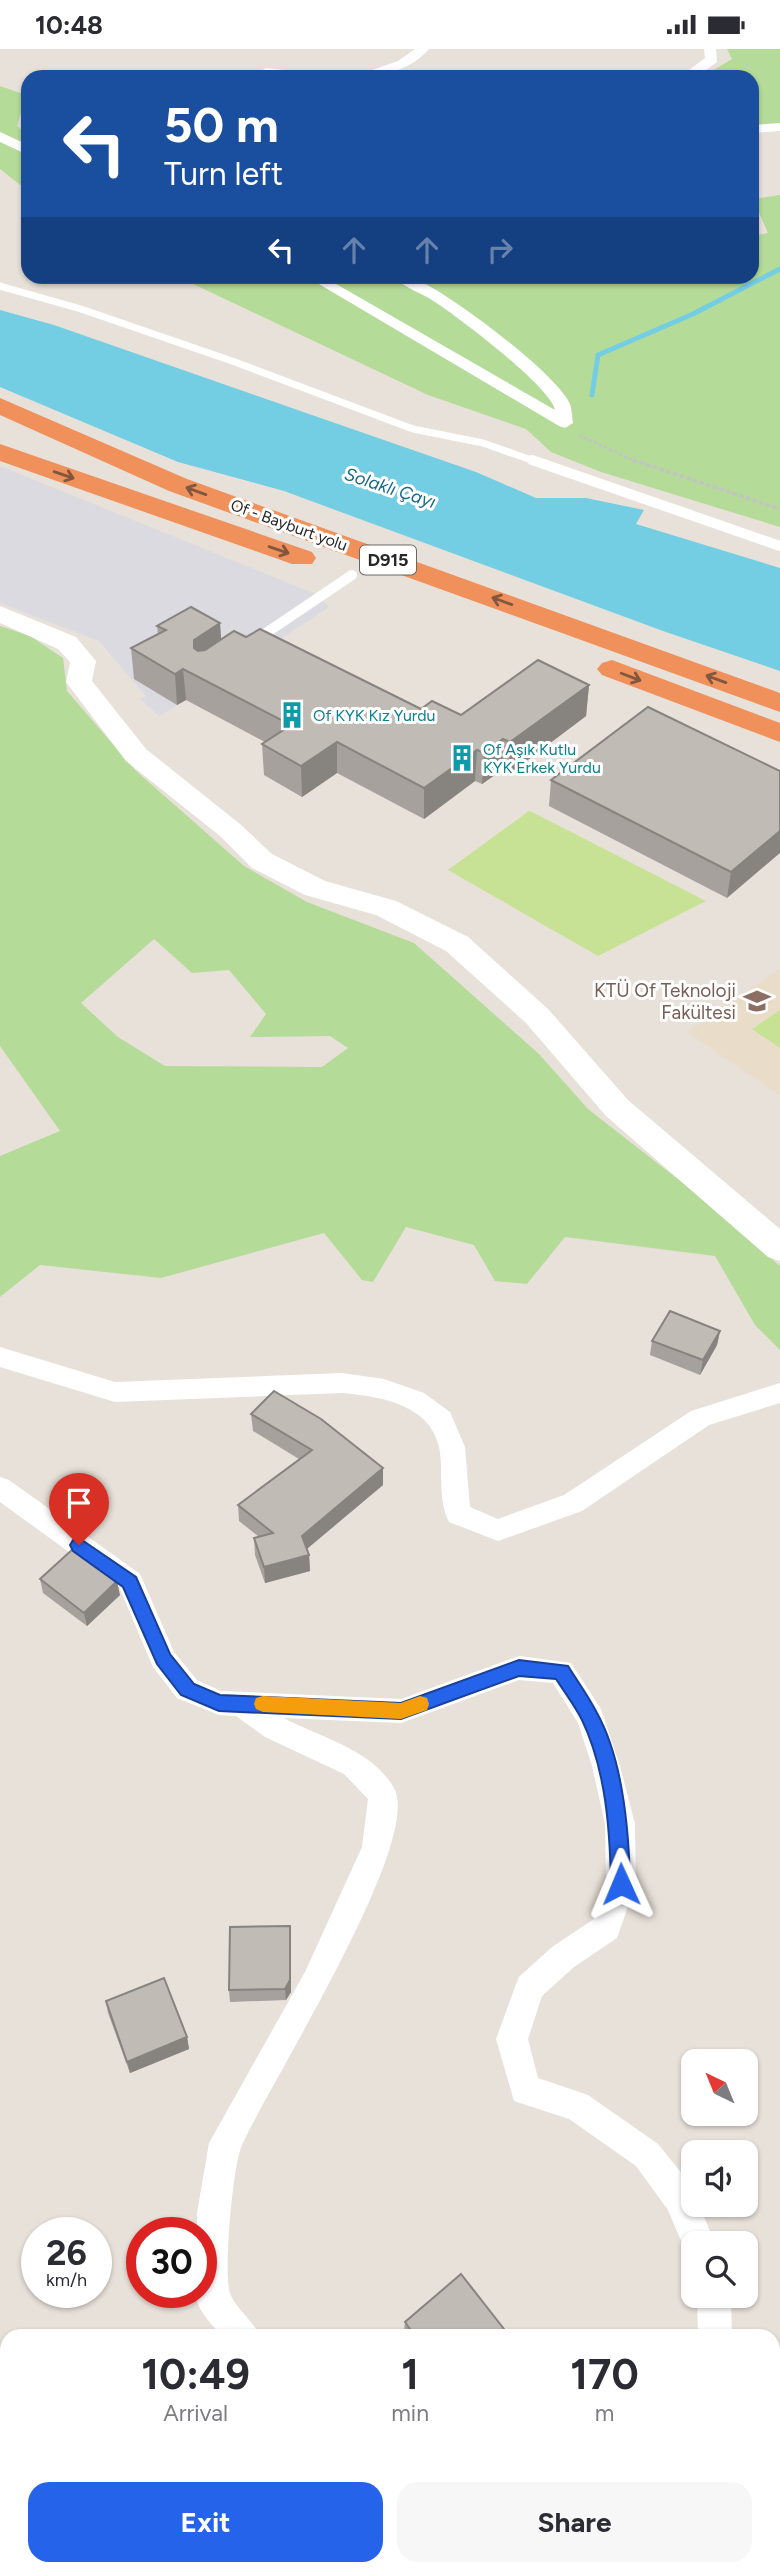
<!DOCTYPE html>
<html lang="en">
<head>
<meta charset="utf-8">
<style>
  :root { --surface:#fff; --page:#f7f7f7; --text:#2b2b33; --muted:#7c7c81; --accent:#2563eb }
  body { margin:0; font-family:Figtree,sans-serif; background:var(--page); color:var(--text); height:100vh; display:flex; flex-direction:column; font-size:26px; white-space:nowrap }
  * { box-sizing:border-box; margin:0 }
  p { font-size:23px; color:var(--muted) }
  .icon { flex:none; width:38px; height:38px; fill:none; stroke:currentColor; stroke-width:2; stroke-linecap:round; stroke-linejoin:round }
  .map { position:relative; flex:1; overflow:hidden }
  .panel { position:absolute; left:0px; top:2280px; width:780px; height:247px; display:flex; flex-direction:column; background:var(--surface); border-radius:21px 21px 0 0; box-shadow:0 2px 5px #0004 }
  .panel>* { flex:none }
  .top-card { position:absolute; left:21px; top:21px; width:738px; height:214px; border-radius:21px; box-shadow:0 2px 5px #0004; background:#1a4fa0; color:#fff; overflow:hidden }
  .needle { width:46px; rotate:317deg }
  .fabs { position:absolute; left:681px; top:2000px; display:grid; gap:14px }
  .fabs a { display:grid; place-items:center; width:77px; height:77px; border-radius:14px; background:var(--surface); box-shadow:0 2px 5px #0004; font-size:35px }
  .speed { position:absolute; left:21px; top:2168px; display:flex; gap:14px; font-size:35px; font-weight:700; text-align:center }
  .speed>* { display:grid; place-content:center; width:91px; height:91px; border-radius:50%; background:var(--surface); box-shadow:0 2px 5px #0004; line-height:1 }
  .speed small { font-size:18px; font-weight:400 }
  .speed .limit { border:10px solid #d22; background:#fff; color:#111 }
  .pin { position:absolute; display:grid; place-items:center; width:60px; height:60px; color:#fff; margin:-72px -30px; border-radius:50% 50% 50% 0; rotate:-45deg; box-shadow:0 0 7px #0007 }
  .pin .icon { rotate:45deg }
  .me { position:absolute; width:77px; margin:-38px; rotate:359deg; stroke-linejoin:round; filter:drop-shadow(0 0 5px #0008) }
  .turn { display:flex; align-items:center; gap:24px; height:147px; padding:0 28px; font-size:32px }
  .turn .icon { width:91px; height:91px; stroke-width:2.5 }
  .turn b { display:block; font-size:49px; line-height:60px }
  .lanes { display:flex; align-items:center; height:66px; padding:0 28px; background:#0003; justify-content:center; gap:35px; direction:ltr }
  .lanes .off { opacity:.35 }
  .eta { display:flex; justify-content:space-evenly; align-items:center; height:119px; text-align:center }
  .eta b { font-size:42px; font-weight:700; line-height:49px }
  .button { display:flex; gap:14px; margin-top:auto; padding:14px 28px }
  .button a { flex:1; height:80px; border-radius:21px; background:var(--accent); color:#fff; font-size:28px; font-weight:700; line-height:80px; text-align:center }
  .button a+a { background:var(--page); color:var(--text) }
  .status { display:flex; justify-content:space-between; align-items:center; height:49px; padding:0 35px; background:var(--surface); direction:ltr }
  .status svg { height:19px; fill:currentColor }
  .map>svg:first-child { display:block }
  .industrial { fill:#dbdae1 }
  .education { fill:#e9ddc9 }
  .green { fill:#b5db99; fill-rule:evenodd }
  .pitch { fill:#c7e295 }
  .water { fill:#73cee3 }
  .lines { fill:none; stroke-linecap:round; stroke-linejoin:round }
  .stream { stroke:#73cee3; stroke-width:5 }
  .path-far1 { stroke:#c3c3c3; stroke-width:2.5; stroke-dasharray:3.5 2; stroke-linecap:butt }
  .path { stroke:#c3c3c3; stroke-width:3.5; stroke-dasharray:4.5 2.5; stroke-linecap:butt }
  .lane-far1 { stroke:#fff; stroke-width:7 }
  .lane { stroke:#fff; stroke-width:10 }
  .street { fill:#fff; fill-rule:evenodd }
  .secondary { fill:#fff; fill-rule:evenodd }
  .highway { fill:#f0915c; fill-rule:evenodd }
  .wall { fill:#a6a19d }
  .shaded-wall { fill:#87837f }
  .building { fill:#c1bbb6; stroke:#87837f; stroke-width:2 }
  .oneway { stroke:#81573f }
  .route { fill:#2563eb; stroke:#184099; stroke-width:2 }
  .slow { fill:#f59e0b }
  .labels { text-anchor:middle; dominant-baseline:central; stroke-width:6; stroke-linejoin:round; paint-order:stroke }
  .far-street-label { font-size:16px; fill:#272727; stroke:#fff }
  .far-culture-label { font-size:16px; fill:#0d838f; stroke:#fff; text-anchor:start }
  .far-water-label { font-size:18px; font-style:italic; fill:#176b8a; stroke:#fff }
  .shield { fill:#fff; stroke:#686868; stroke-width:2 }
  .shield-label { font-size:18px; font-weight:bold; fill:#272727 }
  .education-label { font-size:19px; fill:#785e54; stroke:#fff; text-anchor:end }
</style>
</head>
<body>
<div class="status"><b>10:48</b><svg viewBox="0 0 49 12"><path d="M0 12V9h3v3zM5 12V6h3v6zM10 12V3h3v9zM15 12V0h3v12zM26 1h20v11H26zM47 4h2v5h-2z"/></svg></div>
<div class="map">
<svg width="780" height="2526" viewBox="0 0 780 2526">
  <rect width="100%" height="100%" fill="#e8e1d9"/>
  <path class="industrial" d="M0 417 318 546 329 558 204 641 159 667 140 650 146 647 99 592 0 554Z"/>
  <path class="education" d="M780 920V1046L687 983Z"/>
  <path class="green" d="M727 0H780V77H753L752 28H702L732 10Z
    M0 37 26 46 17 77 28 86V142L0 120Z
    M780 146V478L601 423 551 403 526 380 428 346 191 234 127 235 120 228H752L753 187 768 184 753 150Z
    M0 577 30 587 63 609 67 642 135 721 244 817 307 853 414 894 539 1005 588 1060 684 1135 780 1217V1301L755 1276 715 1207 565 1188 527 1235 495 1232 474 1196 406 1178 373 1233 362 1231 324 1184 161 1229 40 1216 0 1248V1107L60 1082 0 997ZM154 890 192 924 229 921 266 965 250 988 330 987 348 999 322 1018 165 1017 118 988 81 954Z"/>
  <path class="pitch" d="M529 762H530L706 852 598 907 448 821Z
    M780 961V999L752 980Z"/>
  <path class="water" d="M0 261 54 276 309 365 476 423 536 449H586L644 461 636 475 780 519V622L663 582 284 442 178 413 0 338Z"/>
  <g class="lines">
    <path class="stream" d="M592 346 598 306 693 265 780 220"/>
    <path class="path-far1" d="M579 386 637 413"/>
    <path class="path" d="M633 411 780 460"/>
    <path class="lane-far1" d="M0 237 81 260 235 313 413 380 483 394 537 413"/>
    <path class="lane" d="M532 411 780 497
      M254 592 352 526"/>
    <path class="street" d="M415 0H429C410 22 381 28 352 28L398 12Z
      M704 0H716L717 13 696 28H680L705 9Z
      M266 19 311 24 318 28 261 26 259 23Z
      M780 74V82L752 84V76Z
      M0 83 28 96V106L0 93Z
      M307 228H324L555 361C551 338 458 268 435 253 422 244 404 239 394 228 400 227 408 226 414 229 450 245 551 320 569 353 572 359 572 367 573 374L565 379 559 377Z
      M0 1298 115 1333 342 1324 384 1330 424 1344 450 1363 465 1398 470 1458 498 1470 564 1446 691 1362 780 1334V1354L709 1376 582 1462 498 1492 449 1473C437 1449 444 1423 439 1398 430 1355 378 1347 342 1344L115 1353 0 1318Z
      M0 1428 9 1431 140 1525 174 1603 197 1631 221 1642 401 1650 519 1607 571 1614 601 1660 620 1717 635 1775 636 1835 617 1889 574 1918 542 1947 528 1990 538 2029 588 2046 658 2095 692 2137 693 2156H699L715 2194H693V2208L687 2206 668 2161 636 2117 569 2070 514 2052 496 1990 515 1938 519 1928 552 1898 594 1870 606 1835 605 1775 592 1717 578 1674 553 1634 519 1631 401 1674 284 1669C321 1689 372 1700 394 1739 424 1792 268 2037 242 2096 233 2115 223 2224 230 2244 235 2259 253 2271 260 2287H222C211 2274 196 2261 196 2244H201V2184H197V2164L209 2094 305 1923 362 1798 368 1750 344 1725 265 1688 236 1667 219 1666 177 1649 153 1618 120 1540 0 1453Z
      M697 2247H731L732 2287H698Z
      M774 2406H780V2442L774 2441Z
      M301 2520H337L335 2526H299Z"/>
    <path class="secondary" d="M0 557 76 588 96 612 92 632 146 700 240 775 272 805 325 832 396 852 468 888 548 960 628 1051 780 1180V1212L768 1208 606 1067 526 974 446 902 376 866 305 846 252 819 220 787 126 712 66 633 70 613 58 600 0 574Z"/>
    <path class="highway" d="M0 349 187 430 780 644V663L169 442 0 366Z
      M0 395 312 503 316 509 312 515H292L0 412Z
      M612 611 780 674V693L602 626 597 620 602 614Z"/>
  </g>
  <path class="wall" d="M220 574 221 591 246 588 421 660 461 666 589 636 586 667 509 725 502 721 482 735 475 732 424 770 337 724 302 748 264 726 262 695 265 693 186 651 177 656 134 630 131 599 158 585 157 577Z
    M780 722 727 849 549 757 551 731Z
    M720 1282 717 1296 700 1326 650 1306 652 1292Z
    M251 1365 383 1436 307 1500 309 1506 310 1522 265 1534 255 1506 254 1489 259 1488 239 1472 238 1456 299 1410 253 1382Z
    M40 1530 120 1546 87 1577 43 1544Z
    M291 1889V1943L286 1951 230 1953 229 1941Z
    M106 1952 187 1988 189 2000 130 2024 108 1964Z
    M405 2273 503 2287H408L404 2282Z"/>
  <path class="shaded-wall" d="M220 574 222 604 197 622V630L194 591Z
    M183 620 186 651 177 656 175 625Z
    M589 636 586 667 509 725 510 693Z
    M503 690 502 721 482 735 484 704Z
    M337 693V724L302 748 301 717Z
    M477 701 475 732 424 770V739Z
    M780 782V804L727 849 731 823Z
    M720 1282 717 1296 700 1326 703 1311Z
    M383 1419V1436L303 1503 302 1487Z
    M309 1506 310 1522 265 1534 264 1518Z
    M117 1532 120 1546 87 1577 84 1564Z
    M290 1877 291 1943 286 1951 285 1940Z
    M187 1988 189 2000 130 2024 127 2013Z
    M504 2280 503 2287H496Z"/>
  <path class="building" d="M191 558 220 574 194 591V599L198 602 205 601 234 582 246 588 260 580 421 660 432 652 461 666 538 611 589 636 510 693 503 690 484 704 477 701 424 739 337 693 301 717 262 695 291 676 183 620 175 625 131 599 166 581 157 577Z
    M648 658 780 722V782L731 823 551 731Z
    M670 1262 720 1282 703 1311 652 1292Z
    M274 1342 321 1370 383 1419 302 1487 309 1506 264 1518 254 1489 273 1484 238 1456 312 1401 251 1365Z
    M74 1499 117 1532 84 1564 40 1530Z
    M290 1877V1931L285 1940 229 1941 230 1878Z
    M164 1929 187 1988 127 2013 106 1952Z
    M461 2225 504 2280 496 2287H415L405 2273Z"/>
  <defs><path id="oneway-shaft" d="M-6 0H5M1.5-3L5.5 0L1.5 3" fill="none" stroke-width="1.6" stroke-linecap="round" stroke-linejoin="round" transform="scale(1.75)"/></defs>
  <g class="oneway">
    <use href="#oneway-shaft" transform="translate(64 426) rotate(19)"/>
    <use href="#oneway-shaft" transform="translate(196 442) rotate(-160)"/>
    <use href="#oneway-shaft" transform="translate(279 501) rotate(19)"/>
    <use href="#oneway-shaft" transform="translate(502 552) rotate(-160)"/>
    <use href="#oneway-shaft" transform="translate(631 628) rotate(21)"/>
    <use href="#oneway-shaft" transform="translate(716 630) rotate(-160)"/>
  </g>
  <path class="route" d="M79 1489 136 1528 170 1605 194 1635 220 1646 401 1654 519 1611 568 1617C578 1633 589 1648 597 1664 623 1711 629 1782 630 1835L628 1841 621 1844 614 1841 611 1835C610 1781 606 1721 582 1671 575 1657 565 1644 556 1630L519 1627 401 1670 219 1662 181 1646 157 1615 123 1538 73 1502 70 1496 73 1491Z"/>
  <path class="slow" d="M263 1647 401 1654 420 1647 427 1649 429 1655 427 1661 401 1670 263 1663 256 1660 254 1655 256 1649Z"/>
  <defs>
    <symbol id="building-bare" viewBox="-9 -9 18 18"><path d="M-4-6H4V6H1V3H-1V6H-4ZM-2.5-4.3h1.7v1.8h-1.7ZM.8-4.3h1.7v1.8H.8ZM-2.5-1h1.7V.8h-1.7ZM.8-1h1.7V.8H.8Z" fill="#0f9aa8" stroke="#fff" stroke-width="2.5" paint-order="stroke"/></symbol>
    <symbol id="university-bare" viewBox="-9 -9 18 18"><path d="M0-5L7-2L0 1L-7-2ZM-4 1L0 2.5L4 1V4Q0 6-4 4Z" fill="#8d6e63" stroke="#fff" stroke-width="2.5" paint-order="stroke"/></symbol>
  </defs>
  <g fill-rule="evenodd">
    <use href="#building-bare" x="273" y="647" width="38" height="38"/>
    <use href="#building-bare" x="443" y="690" width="38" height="38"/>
    <use href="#university-bare" x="738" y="933" width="38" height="38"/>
  </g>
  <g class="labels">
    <g class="far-street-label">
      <text transform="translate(289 476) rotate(20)">Of - Bayburt yolu</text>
    </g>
    <g class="far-culture-label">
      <text x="313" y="666">Of KYK Kız Yurdu</text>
      <text x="483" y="700">Of Aşık Kutlu<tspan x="483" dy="18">KYK Erkek Yurdu</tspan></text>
    </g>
    <g class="far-water-label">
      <text transform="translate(390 439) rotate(18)">Solaklı Çayı</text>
    </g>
    <rect class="shield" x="360" y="496.5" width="56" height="29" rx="5"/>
    <g class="shield-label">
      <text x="388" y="511">D915</text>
    </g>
    <g class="education-label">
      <text x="736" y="941">KTÜ Of Teknoloji<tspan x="736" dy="22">Fakültesi</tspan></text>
    </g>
  </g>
</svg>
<div class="fabs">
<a><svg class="needle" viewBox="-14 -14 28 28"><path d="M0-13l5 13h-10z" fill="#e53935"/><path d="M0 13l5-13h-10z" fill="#7c7c81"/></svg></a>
<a><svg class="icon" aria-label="sound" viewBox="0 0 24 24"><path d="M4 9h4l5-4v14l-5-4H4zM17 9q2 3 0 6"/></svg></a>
<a><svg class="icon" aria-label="search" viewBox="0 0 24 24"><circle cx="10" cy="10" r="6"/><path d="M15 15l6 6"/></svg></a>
</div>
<div class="speed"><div>26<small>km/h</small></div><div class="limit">30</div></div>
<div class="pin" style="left:79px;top:1496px;background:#d93025"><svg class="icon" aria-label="arrive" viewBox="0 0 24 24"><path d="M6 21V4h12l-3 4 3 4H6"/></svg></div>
<svg class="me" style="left:621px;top:1835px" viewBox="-20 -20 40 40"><path d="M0-17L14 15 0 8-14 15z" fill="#2563eb" stroke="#fff" stroke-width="4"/></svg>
<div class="top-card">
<div class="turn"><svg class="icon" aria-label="left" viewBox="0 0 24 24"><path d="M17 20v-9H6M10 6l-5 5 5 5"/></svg><div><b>50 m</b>Turn left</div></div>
<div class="lanes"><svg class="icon" aria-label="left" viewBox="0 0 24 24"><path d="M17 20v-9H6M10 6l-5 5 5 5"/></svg><svg class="icon off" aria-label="ahead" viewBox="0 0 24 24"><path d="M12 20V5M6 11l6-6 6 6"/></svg><svg class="icon off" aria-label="ahead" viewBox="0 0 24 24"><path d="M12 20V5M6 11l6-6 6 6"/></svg><svg class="icon off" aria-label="right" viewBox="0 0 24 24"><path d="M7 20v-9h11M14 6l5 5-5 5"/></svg></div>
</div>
<section class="panel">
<div class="eta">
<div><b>10:49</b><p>Arrival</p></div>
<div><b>1</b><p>min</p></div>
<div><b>170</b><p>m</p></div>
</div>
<div class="button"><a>Exit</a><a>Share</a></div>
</section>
</div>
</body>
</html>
